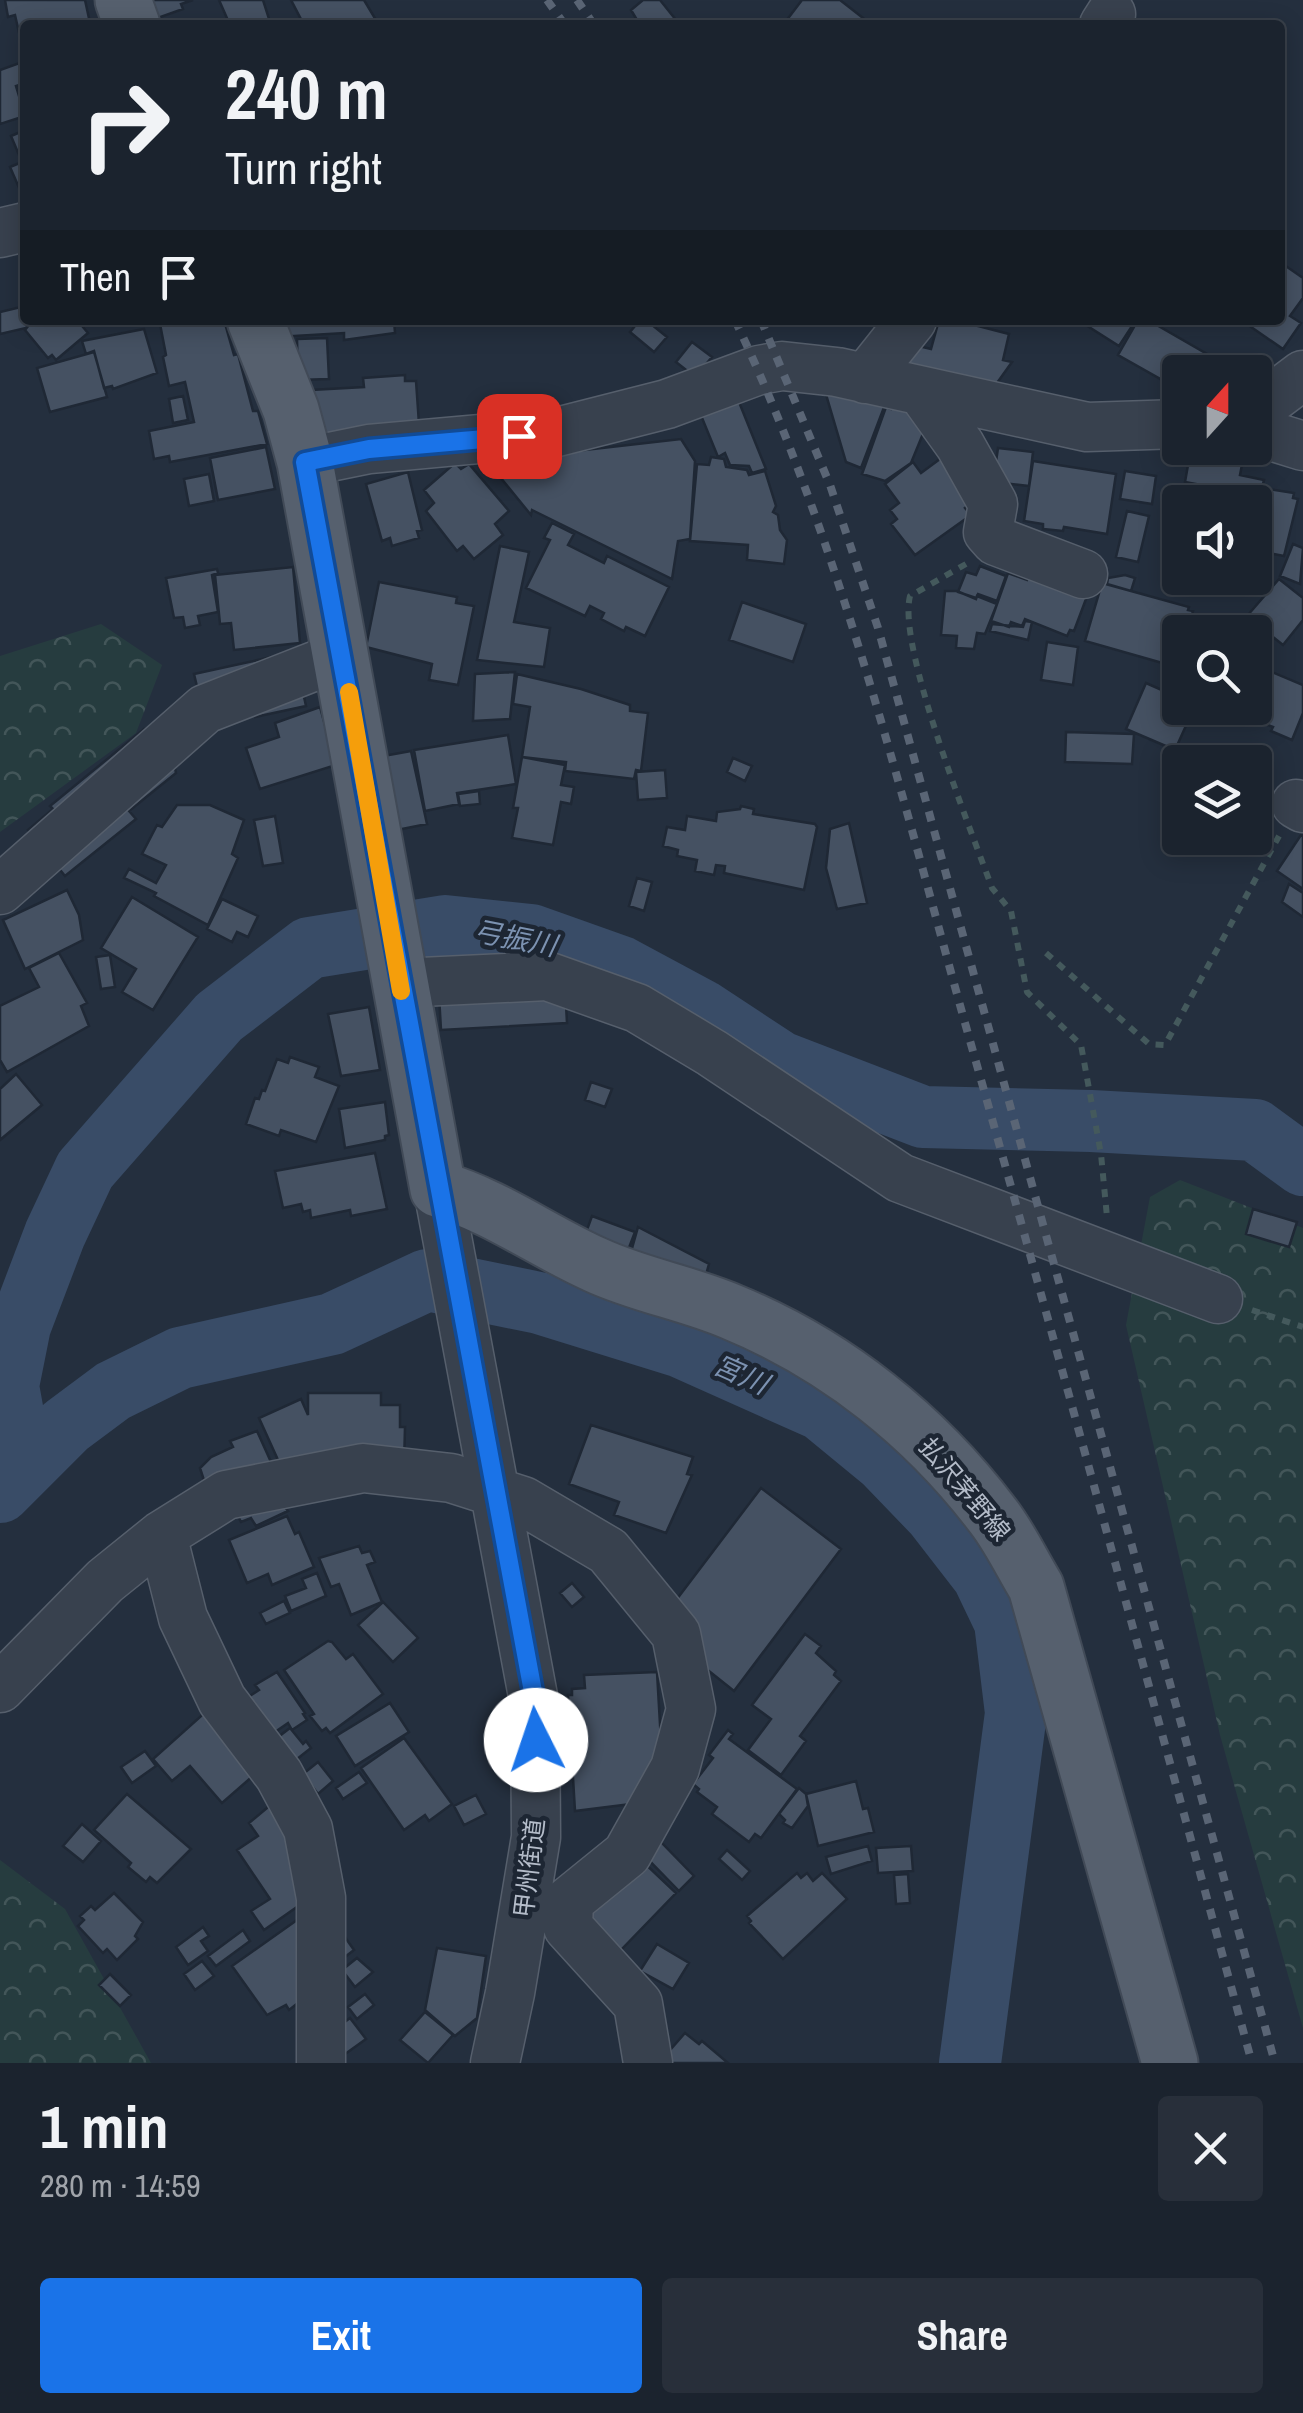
<!DOCTYPE html>
<html lang="en">
<head>
<meta charset="utf-8">
<style>
  :root { --surface:#1b232e; --page:#282f3a; --text:#f1f3f6; --muted:#a0a4aa; --line:#39404a; --accent:#1a73e8 }
  body { margin:0; font-family:"Archivo Narrow","Noto Sans JP",sans-serif; background:var(--page); color:var(--text); height:100vh; display:flex; flex-direction:column; font-size:38px; white-space:nowrap }
  * { box-sizing:border-box; margin:0 }
  p { font-size:32px; color:var(--muted) }
  .icon { flex:none; width:55px; height:55px; fill:none; stroke:currentColor; stroke-width:2; stroke-linecap:round; stroke-linejoin:round }
  .map { position:relative; height:2063px; overflow:hidden }
  .details { display:flex; flex-direction:column; background:var(--surface); flex:1 }
  .details>* { flex:none }
  .top-card { position:absolute; left:20px; top:20px; width:1265px; height:305px; border-radius:10px; box-shadow:0 5px 25px #0003,0 0 0 2px var(--line); background:#1b232e; color:var(--text); overflow:hidden }
  .needle { width:65px; rotate:21deg }
  .fabs { position:absolute; left:1162px; top:355px; display:grid; gap:20px }
  .fabs a { display:grid; place-items:center; width:110px; height:110px; border-radius:10px; background:var(--surface); box-shadow:0 5px 25px #0003,0 0 0 2px var(--line); font-size:50px }
  .pin { position:absolute; display:grid; place-items:center; width:85px; height:85px; color:#fff; margin:-42px; border-radius:20px; box-shadow:0 5px 15px #0006 }
  .me { position:absolute; width:110px; margin:-55px; rotate:356deg; stroke-linejoin:round; filter:drop-shadow(0 0 8px #0008) }
  .turn { display:flex; align-items:center; gap:35px; height:210px; padding:0 40px; font-size:45px }
  .turn .icon { width:130px; height:130px; stroke-width:2.5 }
  .turn b { display:block; font-size:70px; line-height:85px }
  .then { display:flex; align-items:center; height:95px; padding:0 40px; background:#0003; gap:20px; font-size:38px }
  .round { display:grid; place-items:center; flex:none; width:105px; height:105px; border-radius:10px; background:var(--page) }
  .head { display:flex; align-items:center; justify-content:space-between; height:170px; padding:0 40px }
  h1 { font-size:60px; font-weight:700; line-height:75px }
  .button { display:flex; gap:20px; margin-top:auto; padding:20px 40px }
  .button a { flex:1; height:115px; border-radius:10px; background:var(--accent); color:#fff; font-size:40px; font-weight:700; line-height:115px; text-align:center }
  .button a+a { background:var(--page); color:var(--text) }
  .map>svg:first-child { display:block }
  .forest { fill:url(#forest-crowns) }
  .lines { fill:none; stroke-linecap:round; stroke-linejoin:round }
  .river { stroke:#394c67; stroke-width:62 }
  .building { fill:#455162; stroke:#1f2835; stroke-width:2.5 }
  .minor-casing { stroke:#565f6c; stroke-width:51 }
  .major-casing { stroke:#414a57; stroke-width:59 }
  .path { stroke:#44595c; stroke-width:6; stroke-dasharray:8 8; stroke-linecap:butt }
  .minor { stroke:#38414e; stroke-width:48 }
  .major { stroke:#56606e; stroke-width:55 }
  .rail { stroke:#5a6575; stroke-width:8; stroke-dasharray:10 10; stroke-linecap:butt }
  .route-casing { stroke:#114b97; stroke-width:25 }
  .route { stroke:#1a73e8; stroke-width:18 }
  .slow { stroke:#f59e0b; stroke-width:18 }
  .labels { text-anchor:middle; dominant-baseline:central; stroke-width:9; stroke-linejoin:round; paint-order:stroke }
  .street-label { font-size:25px; fill:#b4bcc9; stroke:#1d2633 }
  .water-label { font-size:28px; font-style:italic; fill:#7c92b1; stroke:#1d2633 }
</style>
</head>
<body>
<div class="map">
<svg width="1303" height="2063" viewBox="0 0 1303 2063">
  <defs>
    <pattern id="forest-crowns" width="20" height="18" patternUnits="userSpaceOnUse" patternTransform="scale(2.5)"><rect width="20" height="18" fill="#263c3f"/><path d="M2 6a3 3 0 1 1 6 0M12 15a3 3 0 1 1 6 0" fill="none" stroke="#435659"/></pattern>
  </defs>
  <rect width="100%" height="100%" fill="#242f3e"/>
  <path class="forest" d="M101 624 162 665 136 733 0 832V656Z
    M1180 1180 1303 1228V2028L1220 1735 1126 1325 1150 1197Z
    M0 1860 65 1909 151 2063H0Z"/>
  <g class="lines">
    <path class="river" d="M23 1469 8 1386 20 1326 55 1234 85 1170 219 1017 309 948 445 926 531 935 621 967 701 1010 780 1062 923 1117 1091 1121 1255 1130 1303 1165
      M0 1492 66 1426 113 1391 180 1358 332 1324 427 1280 539 1303 681 1347 822 1410 884 1461 935 1514 983 1576 1005 1622 1016 1713 970 2063"/>
  </g>
  <path class="building" d="M5 0H85L90 23 25 25V36L20 37 15 15 8 17Z
    M148 0H193L181 4 183 9 155 19Z
    M219 0H263L271 25H230Z
    M291 0H364L379 25H309L307 21 303 23Z
    M643 0H660L680 25H640L631 10Z
    M802 0H840L872 25H783Z
    M25 61V83L16 86 25 116 0 124V70Z
    M25 130V188L20 190 10 167 22 162 11 136Z
    M1280 262 1303 278V298L1290 316 1301 323 1283 349 1241 320H1280Z
    M25 306V320H32L26 328 0 334V312Z
    M33 320H77L88 333 56 360 52 355 48 358 25 330Z
    M180 320H224L234 355 238 354 253 411H258L267 444 170 462 169 456 154 459 149 431 194 422 185 382 169 386 163 357 166 355 160 324Z
    M275 320H394L395 333 344 340V333L277 337Z
    M640 320H646L667 337 654 352 630 332Z
    M939 320H955L1009 334 1003 360 1012 362 992 390 905 363 910 344 931 349Z
    M1078 320H1136L1119 346Z
    M1138 320H1148L1233 369 1231 372H1180V390L1118 355Z
    M144 329 157 373 113 389 112 386 104 388 94 351 86 354 82 341Z
    M327 338 329 379 298 380 297 339Z
    M692 342 712 357 695 377 676 362Z
    M94 352 107 397 50 412 37 368Z
    M405 375V381H416L420 438 319 446 311 390 364 387 363 378Z
    M825 391 886 402 861 468 846 462Z
    M183 396 188 420 173 423 169 399Z
    M737 397 766 469 752 473 749 466 730 465 725 453 718 457 700 413Z
    M893 404 924 412 927 424 911 463 885 481 862 474 886 407 891 409Z
    M681 439 695 461 690 539 678 541 672 579 532 510 531 515 487 461Z
    M266 447 275 489 218 500 210 458Z
    M998 448 1033 452 1029 486 993 482Z
    M1191 448 1245 449 1240 475 1264 480 1262 488 1294 493 1293 498 1298 499 1284 556 1258 551 1259 547 1255 546V502H1198L1201 485 1185 482Z
    M944 456 976 499 965 508 971 515 915 555 891 524 897 519 890 510 899 503 885 484 913 462 921 473Z
    M711 457 724 459 726 467 747 470 749 475 765 471 776 506 773 512 778 515 780 530 787 540 784 564 747 560 748 545 690 541 697 464 709 465Z
    M1033 461 1116 474 1107 534 1064 527 1063 531 1043 529V524L1024 521Z
    M455 463 461 469 469 464 509 511 495 524 503 535 474 559 463 546 457 551 426 511 434 503 424 490Z
    M1125 471 1156 476 1152 504 1120 499Z
    M408 472 422 530 417 531 419 538 392 546 390 538 382 541 366 484Z
    M209 474 214 501 189 506 184 479Z
    M1127 511 1149 516 1138 562 1116 557Z
    M552 523 574 534 568 545 604 563 607 556 669 587 645 636 626 627 624 631 601 619 604 613 590 606 585 616 526 588 550 540 544 538Z
    M1293 544 1303 548 1300 584 1280 576Z
    M500 546 529 552 514 622 550 628 544 667 477 660Z
    M980 566 1006 576 997 601 978 594 976 598 958 592 966 572 976 575Z
    M293 567 300 643 234 650 231 623 220 624 215 575Z
    M217 569 218 573 212 575 218 612 198 616 200 625 185 628 183 617 174 618 166 578Z
    M1031 570 1089 591 1074 631 1070 630 1067 636 1025 619 1022 626 1011 622 1009 627 991 621 1008 573 1027 580Z
    M1125 575 1135 578 1131 591 1107 584 1108 578Z
    M1279 579 1303 598V620L1283 645 1247 616Z
    M379 582 457 597 456 603 474 606 458 685 429 680 432 664 366 647Z
    M1102 583 1189 607 1188 610 1193 611 1187 632H1180V668L1085 641Z
    M945 591H957L976 599 977 596 997 604 985 634 977 633 974 649 956 648 957 636 941 635Z
    M742 602 806 624 793 662 729 640Z
    M1025 621 1032 622 1028 640 990 631 992 624 1023 627Z
    M1047 642 1078 647 1073 685 1041 680Z
    M290 653 295 655 306 706 255 717 254 712 204 716 194 674Z
    M1255 665 1303 685V713L1292 740 1271 731 1273 727 1225 708H1255Z
    M515 672 510 719 473 721 475 674Z
    M517 674 581 689 630 705V711L648 713 641 771 636 770 634 779 565 771 566 762 522 757 530 707 513 704Z
    M1146 683 1180 698V708H1194L1175 750 1126 729Z
    M320 707 336 765 260 789 246 748 279 737 275 723Z
    M144 729 175 768 176 773 129 811 136 819 65 876 28 830 53 809 50 806Z
    M1066 732 1134 734 1132 764 1065 762Z
    M508 735 516 784 457 793 459 804 425 811 414 750Z
    M411 751 427 824 397 830 378 757Z
    M522 757 565 765 561 785 574 787 571 804 561 802 553 845 512 838 518 808H513Z
    M733 758 752 766 745 781 727 772Z
    M665 770 667 798 638 800 636 772Z
    M479 791 480 804 460 806 458 794Z
    M177 805H210L244 820 232 854 238 858 208 925 154 896 156 893 124 878 129 869 156 883 166 865 142 854 157 825 162 827Z
    M741 806 754 809 753 814 815 824 817 827 804 890 724 873 725 866 716 865 714 875 695 871 697 860 677 856 678 850 663 846 667 827 685 830 687 816 716 821 717 812 740 809Z
    M275 816 283 863 263 866 254 820Z
    M849 823 867 903 837 909 826 868 830 829Z
    M1303 832V889L1277 871Z
    M637 878 652 882 644 911 629 906Z
    M1289 884 1303 893V917L1282 902Z
    M67 890 79 915 83 940 25 969 3 920Z
    M132 897 198 937 153 1010 122 992 136 969 101 948Z
    M222 899 258 916 248 937 237 932 232 942 207 929Z
    M59 953 87 1003 81 1006 89 1026 7 1072 0 1060V1006L39 987 29 968Z
    M110 955 115 987 101 989 96 957Z
    M565 986 567 1023 441 1030 439 995Z
    M369 1007 380 1070 341 1076 328 1014Z
    M290 1057 319 1067 315 1077 339 1086 316 1142 281 1130 279 1136 246 1124 255 1098 259 1099 262 1090 265 1091 277 1059 288 1063Z
    M16 1074 42 1105 0 1140V1089Z
    M591 1082 612 1089 605 1107 585 1100Z
    M385 1102 389 1135 385 1136V1140L345 1148 339 1109Z
    M375 1153 387 1209 351 1216 350 1210 311 1218 310 1210 303 1212 301 1204 283 1208 275 1171Z
    M1253 1209 1297 1222 1289 1247 1246 1234Z
    M592 1216 635 1232 627 1253 584 1238Z
    M638 1227 709 1264 704 1282 629 1259Z
    M308 1393H381V1405H400V1427H405L404 1465 283 1471 259 1418 301 1399 308 1415Z
    M591 1425 693 1457 687 1474 692 1475 666 1533 614 1515 619 1502 569 1484Z
    M257 1431 289 1502 283 1505 288 1511 256 1526 251 1518 241 1522 224 1489 209 1496 200 1468 211 1457 233 1447 230 1441Z
    M761 1488 841 1549 734 1691 655 1628Z
    M287 1516 295 1534 299 1532 314 1567 272 1585 268 1574 247 1583 229 1540Z
    M359 1546 362 1553 370 1551 375 1562 367 1565 382 1602 351 1615 339 1584 331 1587 319 1558Z
    M317 1573 326 1596 291 1611 285 1596 306 1588 302 1579Z
    M572 1583 584 1597 572 1607 560 1593Z
    M284 1601 290 1613 266 1624 260 1613Z
    M383 1602 418 1638 393 1662 358 1625Z
    M805 1634 821 1646 816 1653 836 1671 834 1675 841 1681 800 1736 806 1741 781 1775 748 1750 771 1719 752 1705Z
    M328 1641 332 1642 346 1659 353 1654 383 1694 330 1733 326 1728 322 1731 310 1716 314 1714 284 1670Z
    M277 1672 305 1713 303 1714 307 1720 292 1730 288 1723 275 1732 248 1697 259 1690 255 1685Z
    M657 1672 662 1759 631 1804 575 1811 568 1695H572V1689L585 1688 584 1675Z
    M390 1703 409 1732 355 1766 336 1736Z
    M210 1708 262 1768 222 1803 190 1766 172 1781 153 1759Z
    M290 1728 303 1744 306 1741 311 1748 292 1763 273 1741Z
    M728 1730 733 1734 729 1739 797 1789 761 1838 755 1834 749 1842 712 1814 717 1807 697 1792 699 1789 693 1784 713 1758 709 1755Z
    M404 1738 452 1804 429 1821 425 1815 404 1830 361 1768Z
    M145 1751 156 1766 132 1783 121 1767Z
    M318 1762 333 1781 318 1794 303 1774Z
    M359 1772 367 1783 343 1799 336 1788Z
    M856 1781 863 1809 868 1808 874 1832 818 1846 806 1794Z
    M799 1788 806 1794 808 1806 792 1828 783 1823 785 1820 779 1814Z
    M286 1792 334 1881 264 1930 251 1911 270 1899 237 1850 258 1836 249 1823Z
    M127 1794 191 1849 157 1883 150 1877 146 1882 128 1867 131 1863 94 1830Z
    M476 1795 486 1814 464 1825 454 1806Z
    M82 1824 101 1841 83 1862 63 1846Z
    M657 1838 694 1876 679 1891 642 1853Z
    M868 1846 872 1861 831 1874 826 1857Z
    M911 1846 913 1871 878 1873 876 1848Z
    M727 1850 750 1871 742 1880 719 1859Z
    M638 1857 676 1893 619 1952 582 1908Z
    M797 1873 801 1878 807 1873 813 1881 822 1873 847 1899 783 1959 749 1923 751 1921 747 1916Z
    M908 1874 910 1903 896 1904 894 1875Z
    M114 1893 143 1922 135 1936 138 1939 117 1960 107 1949 103 1953 78 1926 84 1920 80 1916 91 1906 95 1910Z
    M321 1903 354 1950 336 1964 312 1992 289 2010 286 2005 267 2015 232 1966Z
    M203 1927 209 1936 201 1941 208 1951 188 1965 176 1947Z
    M243 1930 250 1941 216 1966 208 1956Z
    M657 1944 689 1963 673 1989 640 1971Z
    M437 1948 486 1956 477 2018 455 2036 425 2010Z
    M357 1958 373 1972 355 1987 342 1970Z
    M202 1961 214 1976 195 1990 184 1974Z
    M110 1974 131 1995 120 2006 99 1985Z
    M365 1994 374 2005 357 2019 348 2007Z
    M425 2012 453 2035 428 2063 400 2040Z
    M350 2018 366 2039 341 2057 326 2036Z
    M685 2033 699 2044 702 2041 728 2063H671L664 2057Z"/>
  <g class="lines">
    <defs>
      <path id="minor" d="M1104 25 1111 14
        M0 233 25 227
        M865 379 912 320
        M922 392 960 445 993 504 988 532 996 541 1083 574
        M1255 411 1303 375
        M1255 431 1303 446
        M305 462 369 449 557 432 667 404 759 370 782 366 837 372 1087 427 1180 424
        M1296 804 1303 808
        M0 890 205 709 343 655
        M400 983 547 976 637 1008 712 1053 900 1178 1218 1299
        M438 1189 535 1707 536 1837 510 1993 495 2063
        M162 1535 183 1618 222 1700 279 1775 308 1829 321 1898V2063
        M0 1688 105 1581 162 1535 226 1495 363 1468 451 1478 523 1501 608 1551 676 1634 691 1709 675 1768 627 1854 569 1901 568 1927 638 2004 648 2063"/>
      <path id="major" d="M123 0 132 25
        M255 320 291 410 305 462 438 1189C496 1206 542 1241 596 1265 639 1285 688 1293 732 1312 836 1355 925 1426 993 1516 1010 1538 1022 1564 1036 1587L1170 2063"/>
    </defs>
    <use href="#minor" class="minor-casing"/>
    <use href="#major" class="major-casing"/>
    <path class="path" d="M966 564 910 596C897 647 971 830 992 888L1011 911 1027 992 1081 1045 1101 1154 1107 1217
      M1046 953 1149 1044 1165 1045 1279 836
      M1252 1310 1303 1327"/>
    <use href="#minor" class="minor"/>
    <use href="#major" class="major"/>
    <path class="rail" d="M547 0 565 25
      M577 0 594 25
      M735 320C839 539 900 790 965 1023 1063 1369 1157 1716 1252 2063
      M761 320 830 485 878 628 1275 2063"/>
  </g>
  <g class="lines">
    <defs>
      <path id="route" d="M519 436 369 449 305 462 536 1708V1740"/>
    </defs>
    <use href="#route" class="route-casing"/>
    <use href="#route" class="route"/>
    <path class="slow" d="M349 692 401 991"/>
  </g>
  <g class="labels">
    <g class="street-label">
      <text transform="translate(965 1489) rotate(50)">払沢茅野線</text>
      <text transform="translate(529 1868) rotate(-83)">甲州街道</text>
    </g>
    <g class="water-label">
      <text transform="translate(515 938) rotate(11)">弓振川</text>
      <text transform="translate(741 1374) rotate(24)">宮川</text>
    </g>
  </g>
</svg>
<div class="fabs">
<a><svg class="needle" viewBox="-14 -14 28 28"><path d="M0-13l5 13h-10z" fill="#e53935"/><path d="M0 13l5-13h-10z" fill="#a0a4aa"/></svg></a>
<a><svg class="icon" aria-label="sound" viewBox="0 0 24 24"><path d="M4 9h4l5-4v14l-5-4H4zM17 9q2 3 0 6"/></svg></a>
<a><svg class="icon" aria-label="search" viewBox="0 0 24 24"><circle cx="10" cy="10" r="6"/><path d="M15 15l6 6"/></svg></a>
<a><svg class="icon" aria-label="layers" viewBox="0 0 24 24"><path d="M12 4l9 5-9 5-9-5zM3 14l9 5 9-5"/></svg></a>
</div>
<div class="pin" style="left:519px;top:436px;background:#d93025"><svg class="icon" aria-label="arrive" viewBox="0 0 24 24"><path d="M6 21V4h12l-3 4 3 4H6"/></svg></div>
<svg class="me" style="left:536px;top:1740px" viewBox="-20 -20 40 40"><circle r="19" fill="#fff"/><path d="M0-13L10 11 0 6-10 11z" fill="#1a73e8"/></svg>
<div class="top-card">
<div class="turn"><svg class="icon" aria-label="right" viewBox="0 0 24 24"><path d="M7 20v-9h11M14 6l5 5-5 5"/></svg><div><b>240 m</b>Turn right</div></div>
<div class="then">Then<svg class="icon" aria-label="arrive" viewBox="0 0 24 24"><path d="M6 21V4h12l-3 4 3 4H6"/></svg></div>
</div>
</div>
<section class="details">
<div class="head"><div><h1>1 min</h1><p>280 m · 14:59</p></div><a class="round"><svg class="icon" aria-label="close" viewBox="0 0 24 24"><path d="M6 6l12 12M18 6L6 18"/></svg></a></div>
<div class="button"><a>Exit</a><a>Share</a></div>
</section>
</body>
</html>
